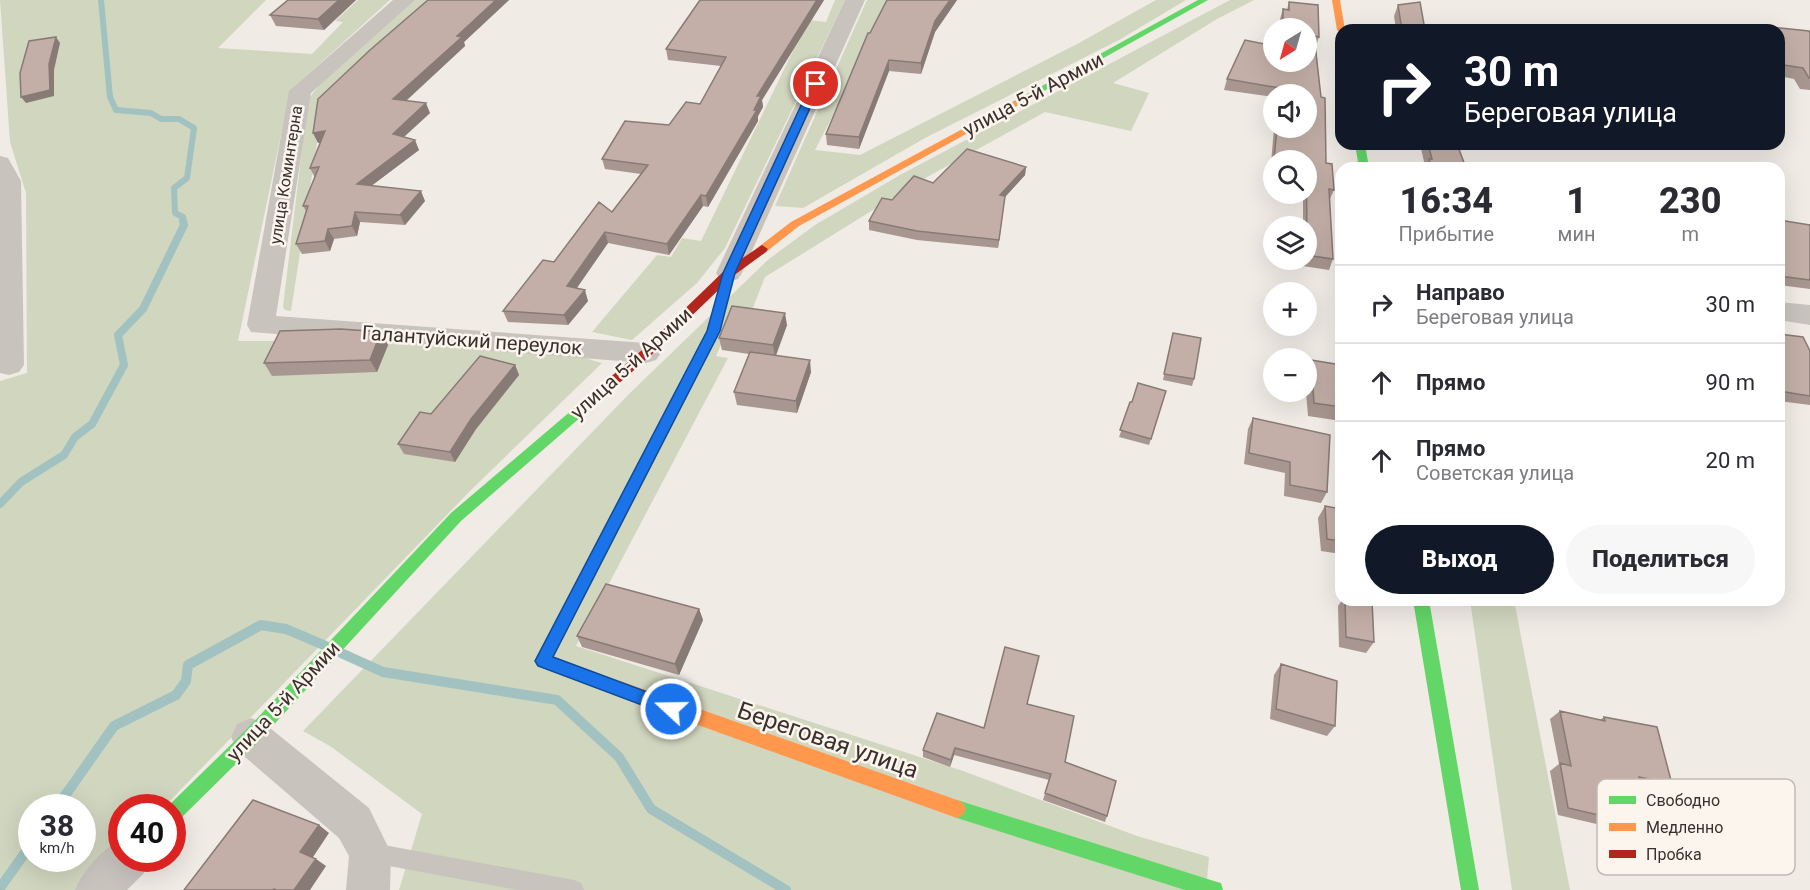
<!DOCTYPE html>
<html lang="ru">
<head>
<meta charset="utf-8">
<style>
  :root { --surface:#fff; --page:#f7f7f7; --text:#2b2b33; --muted:#7c7c81; --line:#e1e1e2; --accent:#111827 }
  body { margin:0; font-family:Roboto,sans-serif; background:var(--page); color:var(--text); height:100vh; display:flex; flex-direction:column; font-size:22px; white-space:nowrap }
  * { box-sizing:border-box; margin:0 }
  p { font-size:20px; color:var(--muted) }
  .icon { flex:none; width:33px; height:33px; fill:none; stroke:currentColor; stroke-width:2; stroke-linecap:round; stroke-linejoin:round }
  .map { position:relative; flex:1; overflow:hidden }
  .details { position:absolute; left:1335px; top:162px; width:450px; height:444px; display:flex; flex-direction:column; background:var(--surface); border-radius:18px; box-shadow:0 6px 24px #0002 }
  .details>* { flex:none }
  .guide { position:absolute; left:1335px; top:24px; width:450px; height:126px; border-radius:18px; box-shadow:0 6px 24px #0002; background:#111827; color:#fff; overflow:hidden }
  .needle { width:39px; rotate:217deg }
  .tools { position:absolute; left:1263px; top:18px; display:grid; gap:12px }
  .tools a { display:grid; place-items:center; width:54px; height:54px; border-radius:50%; background:var(--surface); box-shadow:0 6px 24px #0002; font-size:30px }
  .speed { position:absolute; left:18px; top:794px; display:flex; gap:12px; font-size:30px; font-weight:700; text-align:center }
  .speed>* { display:grid; place-content:center; width:78px; height:78px; border-radius:50%; background:var(--surface); box-shadow:0 6px 24px #0002; line-height:1 }
  .speed small { font-size:15px; font-weight:400 }
  .speed .limit { border:9px solid #d22; background:#fff; color:#111 }
  .pin { position:absolute; display:grid; place-items:center; width:51px; height:51px; color:#fff; margin:-26px; border:3px solid #fff; border-radius:50%; box-shadow:0 2px 6px #0007 }
  .me { position:absolute; width:66px; margin:-33px; rotate:291deg; stroke-linejoin:round; filter:drop-shadow(0 0 4px #0008) }
  .turn { display:flex; align-items:center; gap:21px; height:126px; padding:0 30px; font-size:27px }
  .turn .icon { width:78px; height:78px; stroke-width:2.5 }
  .turn b { display:block; font-size:42px; line-height:51px }
  .eta { display:flex; justify-content:space-evenly; align-items:center; height:102px; text-align:center }
  .eta b { font-size:36px; font-weight:800; line-height:42px }
  .action { display:flex; gap:12px; margin-top:auto; padding:12px 30px }
  .action a { flex:1; height:69px; border-radius:36px; background:var(--accent); color:#fff; font-size:24px; font-weight:800; line-height:69px; text-align:center }
  .action a+a { background:var(--page); color:var(--text) }
  ul { padding:0; list-style:none }
  li { display:flex; align-items:center; gap:18px; height:78px; padding:0 30px; border-top:2px solid var(--line) }
  li div { flex:1 }
  li b { display:block; font-size:22px }
  li em { font-style:normal }
  .map>svg:first-child { display:block }
  .green { fill:#d1d6bf; fill-rule:evenodd }
  .lines { fill:none; stroke-linecap:round; stroke-linejoin:round }
  .stream-far2 { stroke:#a1c2c1; stroke-width:6 }
  .stream-far1 { stroke:#a1c2c1; stroke-width:8 }
  .stream { stroke:#a1c2c1; stroke-width:10 }
  .lane { fill:#c9c3be; fill-rule:evenodd }
  .street { fill:#c9c3be; fill-rule:evenodd }
  .fast { fill:#63d668; fill-rule:evenodd }
  .slow { fill:#ff974d; fill-rule:evenodd }
  .jam { fill:#b3261e; fill-rule:evenodd }
  .wall { fill:#a89690 }
  .shaded-wall { fill:#887a75 }
  .building { fill:#c3afa7; stroke:#887a75; stroke-width:1.5 }
  .route { fill:#1a73e8; stroke:#114b97; stroke-width:1.5 }
  .labels { text-anchor:middle; dominant-baseline:central; stroke-width:5; stroke-linejoin:round; paint-order:stroke }
  .far-street-label { font-size:16px; fill:#3b302b; stroke:#fbf5ee }
  .street-label { font-size:20px; fill:#3b302b; stroke:#fbf5ee }
  .near-street-label { font-size:24px; fill:#3b302b; stroke:#fbf5ee }
  .key { fill:#fbf5ee; stroke:#c1bab4; stroke-width:1.5 }
  .key-label { font-size:16px; fill:#3b302b }
</style>
</head>
<body>
<div class="map">
<svg width="1810" height="890" viewBox="0 0 1810 890">
  <rect width="100%" height="100%" fill="#f0ebe5"/>
  <path class="green" d="M0 0H266L218 48 312 54 343 22 335 21 358 0H390L295 86 287 106 238 341H386L557 350 602 363 472 489 164 807H122L121 848 78 890H0V381L27 373 26 193 10 142ZM32 807H82V858H32Z
    M407 0H441L323 104 291 311 285 310 283 307 306 116 304 106C331 65 371 32 407 0Z
    M835 0H845L725 248 697 283 632 340 592 332 657 255 671 257 682 238 701 241 808 20 826 22Z
    M867 0H892L815 150 860 155 1079 43 1156 0H1186L1119 40 925 138 803 208 775 206Z
    M1230 0H1254L1217 19 1113 83 1149 93 1131 131 1045 112 918 182 765 277 750 315 734 314 716 356 728 358 576 646 963 771 1137 836 1209 857 1206 890H399L422 814 330 746 303 731 631 392 769 259 815 225 900 175Z
    M1470 600H1514L1570 890H1512Z"/>
  <g class="lines">
    <path class="stream-far2" d="M101 0 110 97 116 110 151 113 161 119H179L194 128 187 178 174 188 175 213 183 217 184 222"/>
    <path class="stream-far1" d="M0 504 21 482 64 455 75 437 92 424 124 365 118 335 143 309 184 225 183 221"/>
    <path class="stream" d="M341 653 383 672 557 700 619 757 651 809 786 890
      M57 807 114 726 176 695 186 681 188 665 261 625 286 629 326 646
      M0 888 32 843"/>
    <path class="lane" d="M728 272 734 276 721 331 714 336 707 331 722 276Z
      M373 843 574 880 581 883 584 890H518L373 863 366 860 363 853 366 846Z"/>
    <path class="street" d="M393 0H415L311 93 276 316 646 343 656 346 661 353 656 360 646 363 251 332 247 325 289 91Z
      M845 0H865L742 273 738 279 729 282 720 279 716 273Z
      M0 156 8 158 21 181 24 365 19 372 9 375 0 373Z
      M1779 302 1810 305V325L1779 320Z
      M251 718 265 724 369 808 391 853 390 890H346L349 856 339 838 237 750 231 737 237 724Z
      M122 840V858H150L144 873 127 890H75C83 871 102 848 122 840Z"/>
    <path class="fast" d="M1198 0H1208L1017 106 1009 104Z
      M1355 144H1365L1369 168H1359Z
      M714 327 720 331 553 657 626 684 628 689 626 694 620 697 537 666 535 661 537 656 708 331Z
      M577 408 584 413 582 416 461 521 257 743 178 821 172 824V807H167L245 731 451 513 572 410Z
      M1413 600H1429L1479 890H1461Z
      M957 800 1214 881 1221 883 1223 890H1185L957 818 951 815 948 809 951 803Z"/>
    <path class="slow" d="M1332 0H1340L1345 30H1341V33L1337 30Z
      M1014 101 1017 102V106L799 226 766 252H758L756 249 791 222Z
      M620 681 957 800 963 803 966 809 963 815 957 818 620 697 614 694 612 689 614 684Z"/>
    <path class="jam" d="M762 245 768 249 766 252 733 276 650 356 582 416H572L570 413 572 410 642 350 725 270Z"/>
  </g>
  <path class="wall" d="M288 0H356L324 30 276 26 270 15Z
    M428 0H509L464 42 465 46 406 101 430 113 404 137 419 150 372 185 425 201 405 225 360 222 357 236 334 239 330 251 302 254 296 244 306 211 303 206 315 178 310 168 321 142 318 143Z
    M700 0H824L762 100 763 107 758 116V121L708 207 703 206 669 255 608 243 577 288 588 301 568 325 508 322 503 311 554 262 612 212 641 174 605 169 602 159 669 125 700 104 721 66 668 60 666 49Z
    M887 0H957L935 32 921 74 889 71 859 149 827 145 826 134 870 33Z
    M1289 2 1319 37 1316 46 1326 163 1334 190 1329 201 1333 259 1329 270 1283 263V260H1306V226H1303V194H1306V160H1274V176L1270 175 1274 128H1306V94H1274V97L1224 90 1227 79 1274 62 1306 28H1280V19L1283 9 1287 10Z
    M1398 5 1425 30H1396L1394 16Z
    M1770 27 1810 33V90L1800 89 1794 79 1779 76V30H1768Z
    M1420 144H1457L1466 168H1424L1425 166Z
    M1026 167 1025 175 1005 197 998 248 917 240 869 230V221L933 183Z
    M1779 220 1810 225V289L1779 285Z
    M787 325 776 356 811 372 797 413 737 405 734 392 749 354 722 350 719 338Z
    M381 332 388 345 377 372 272 376 264 363Z
    M1173 333 1194 379 1192 386 1163 380Z
    M1779 334 1810 351V405L1779 401Z
    M1311 360 1341 365V421L1308 416 1306 392V369Z
    M515 365 519 375 476 429 455 462 404 454 398 444 431 414Z
    M1166 391 1149 445 1119 437 1132 402Z
    M1253 418 1327 492 1321 503 1284 496 1285 473 1244 464 1248 429Z
    M1325 506 1341 509V554L1321 551 1318 518Z
    M1342 600H1369L1374 642 1366 653 1339 647 1338 606Z
    M1546 600H1567L1564 603Z
    M699 609 703 620 679 675 582 647 577 636Z
    M1281 664 1335 726 1327 736 1270 719 1274 675Z
    M1027 704 1065 762 1107 816 1105 822 1043 800 1049 780 954 755 950 767 923 757V750L984 728Z
    M1560 711 1600 720 1604 717 1672 784 1660 791 1642 788 1647 809 1636 816 1614 811 1616 819 1605 826 1558 815 1550 771 1559 764 1550 719Z"/>
  <path class="shaded-wall" d="M339 0H356L324 30 318 19Z
    M496 0H509L464 42 465 46 397 109 393 99 457 36Z
    M817 0H824L762 100 763 107 758 116V121L708 207 706 196 754 110 757 96Z
    M950 0H957L935 32 921 74V63L935 21Z
    M56 37 60 43 54 70V96L26 103 21 97 49 64Z
    M889 60V71L859 149V137Z
    M426 103 430 113 397 143 393 134Z
    M325 131 330 141 318 143 313 133Z
    M415 140 419 150 362 193 357 184Z
    M1026 167 1025 175 1005 197 998 248 1000 195Z
    M421 191 425 201 405 225 400 215Z
    M701 195 703 206 669 255 667 244Z
    M355 212 360 222 357 236 352 226Z
    M328 229 334 239 330 251 325 241Z
    M605 232 608 243 571 296 567 286Z
    M585 290 588 301 568 325 564 315Z
    M785 313 787 325 775 357 773 345Z
    M381 332 388 345 377 372 370 360Z
    M810 360 811 372 797 413 796 401Z
    M515 365 519 375 476 429 455 462 450 452 471 419Z
    M699 609 703 620 679 675 675 664Z
    M955 748 954 755 950 767 951 760Z
    M319 825 329 833 311 860 300 852Z
    M316 859 326 866 310 890H294Z"/>
  <path class="building" d="M288 0H339L318 19 270 15Z
    M428 0H496L457 36 462 37 393 99 426 103 393 134 415 140 357 184 421 191 400 215 355 212 352 226 328 229 325 241 296 244 308 206H303L319 167 310 168 325 131 313 133 318 99 370 50Z
    M700 0H817L757 96H761L754 110H757L706 196 701 195 667 244 605 232 567 286 585 290 564 315 503 311 543 260 554 262 599 202 612 212 648 165 602 159 625 121 669 125 686 102 700 104 726 57 666 49Z
    M887 0H950L935 21 921 63 889 60 859 137 826 134 868 33H870Z
    M1289 2 1318 5 1319 37 1314 36 1321 97 1325 98 1326 163 1332 164 1334 190 1329 189 1333 259 1306 255V230H1307L1306 160H1274L1277 128H1306V94H1280V88L1227 79 1245 40 1274 46V62H1306V28H1283V9L1289 10Z
    M1420 2 1425 30H1402L1398 5Z
    M1770 27 1809 31 1810 33V78H1809L1803 68 1784 65 1779 52V30H1771Z
    M56 37 49 64 50 90 21 97 20 73 29 41Z
    M1428 144H1457L1466 168H1431L1429 159H1432Z
    M967 149 1026 167 1000 195 1005 196 999 240 917 231 869 221 882 198 892 200 914 176 933 183Z
    M1779 220 1810 225V280L1779 276Z
    M732 306 785 313 773 345 719 338Z
    M341 329 381 332 370 360 264 363 280 331Z
    M1173 333 1201 338 1194 379 1164 374Z
    M1779 334 1803 337 1810 351V396L1779 391Z
    M750 352 810 360 796 401 734 392Z
    M480 356 515 365 471 419 450 452 398 444 420 412 431 414Z
    M1311 360 1341 365V407L1314 403Z
    M1138 383 1166 391 1151 439 1120 430 1130 402H1132Z
    M1253 418 1330 435 1327 492 1290 485V462L1249 453Z
    M1325 506 1341 509V541L1327 539Z
    M606 584 699 609 675 664 577 636Z
    M1345 600 1372 601 1374 642 1346 637Z
    M1005 647 1039 656 1027 704 1074 716 1065 762 1116 781 1107 816 1045 793 1051 774 955 748 951 760 923 750 937 713 984 728Z
    M1281 664 1337 681 1335 726 1276 709Z
    M1560 711 1605 721 1604 717 1657 727 1672 784 1639 777 1647 809 1612 801 1616 819 1568 808 1560 763 1571 766Z
    M253 800 319 825 300 852 316 859 294 890H276L274 889 273 890H184Z"/>
  <path class="route" d="M816 81 821 84 735 273 720 331 553 657 677 703 679 709 677 714 671 716 538 666 535 661 707 331 723 273 811 84Z"/>
  <g class="labels">
    <g class="far-street-label">
      <text transform="translate(286 175) rotate(-81)">улица Коминтерна</text>
    </g>
    <g class="street-label">
      <text transform="translate(1033 94) rotate(-28)">улица 5-й Армии</text>
      <text transform="translate(472 340) rotate(4)">Галантуйский переулок</text>
      <text transform="translate(631 363) rotate(-42)">улица 5-й Армии</text>
      <text transform="translate(283 701) rotate(-47)">улица 5-й Армии</text>
    </g>
    <g class="near-street-label">
      <text transform="translate(828 740) rotate(19)">Береговая улица</text>
    </g>
  </g>
  <rect x="1597" y="779" width="198" height="96" rx="9" class="key"/>
  <rect x="1609" y="796" width="27" height="8" fill="#63d668"/>
  <rect x="1609" y="823" width="27" height="8" fill="#ff974d"/>
  <rect x="1609" y="850" width="27" height="8" fill="#b3261e"/>
  <g class="key-label">
    <text x="1646" y="806">Свободно</text>
    <text x="1646" y="833">Медленно</text>
    <text x="1646" y="860">Пробка</text>
  </g>
</svg>
<div class="tools">
<a><svg class="needle" viewBox="-14 -14 28 28"><path d="M0-13l5 13h-10z" fill="#e53935"/><path d="M0 13l5-13h-10z" fill="#7c7c81"/></svg></a>
<a><svg class="icon" aria-label="sound" viewBox="0 0 24 24"><path d="M4 9h4l5-4v14l-5-4H4zM17 9q2 3 0 6"/></svg></a>
<a><svg class="icon" aria-label="search" viewBox="0 0 24 24"><circle cx="10" cy="10" r="6"/><path d="M15 15l6 6"/></svg></a>
<a><svg class="icon" aria-label="layers" viewBox="0 0 24 24"><path d="M12 4l9 5-9 5-9-5zM3 14l9 5 9-5"/></svg></a>
<a>+</a>
<a>−</a>
</div>
<div class="speed"><div>38<small>km/h</small></div><div class="limit">40</div></div>
<div class="pin" style="left:816px;top:84px;background:#d93025"><svg class="icon" aria-label="arrive" viewBox="0 0 24 24"><path d="M6 21V4h12l-3 4 3 4H6"/></svg></div>
<svg class="me" style="left:671px;top:709px" viewBox="-20 -20 40 40"><circle r="17" fill="#1a73e8" stroke="#fff" stroke-width="3"/><path d="M0-11L8 9 0 5-8 9z" fill="#fff"/></svg>
<div class="guide">
<div class="turn"><svg class="icon" aria-label="right" viewBox="0 0 24 24"><path d="M7 20v-9h11M14 6l5 5-5 5"/></svg><div><b>30 m</b>Береговая улица</div></div>
</div>
<section class="details">
<div class="eta">
<div><b>16:34</b><p>Прибытие</p></div>
<div><b>1</b><p>мин</p></div>
<div><b>230</b><p>m</p></div>
</div>
<ul>
<li><svg class="icon" aria-label="right" viewBox="0 0 24 24"><path d="M7 20v-9h11M14 6l5 5-5 5"/></svg><div><b>Направо</b><p>Береговая улица</p></div><em>30 m</em></li>
<li><svg class="icon" aria-label="ahead" viewBox="0 0 24 24"><path d="M12 20V5M6 11l6-6 6 6"/></svg><div><b>Прямо</b></div><em>90 m</em></li>
<li><svg class="icon" aria-label="ahead" viewBox="0 0 24 24"><path d="M12 20V5M6 11l6-6 6 6"/></svg><div><b>Прямо</b><p>Советская улица</p></div><em>20 m</em></li>
</ul>
<div class="action"><a>Выход</a><a>Поделиться</a></div>
</section>
</div>
</body>
</html>
